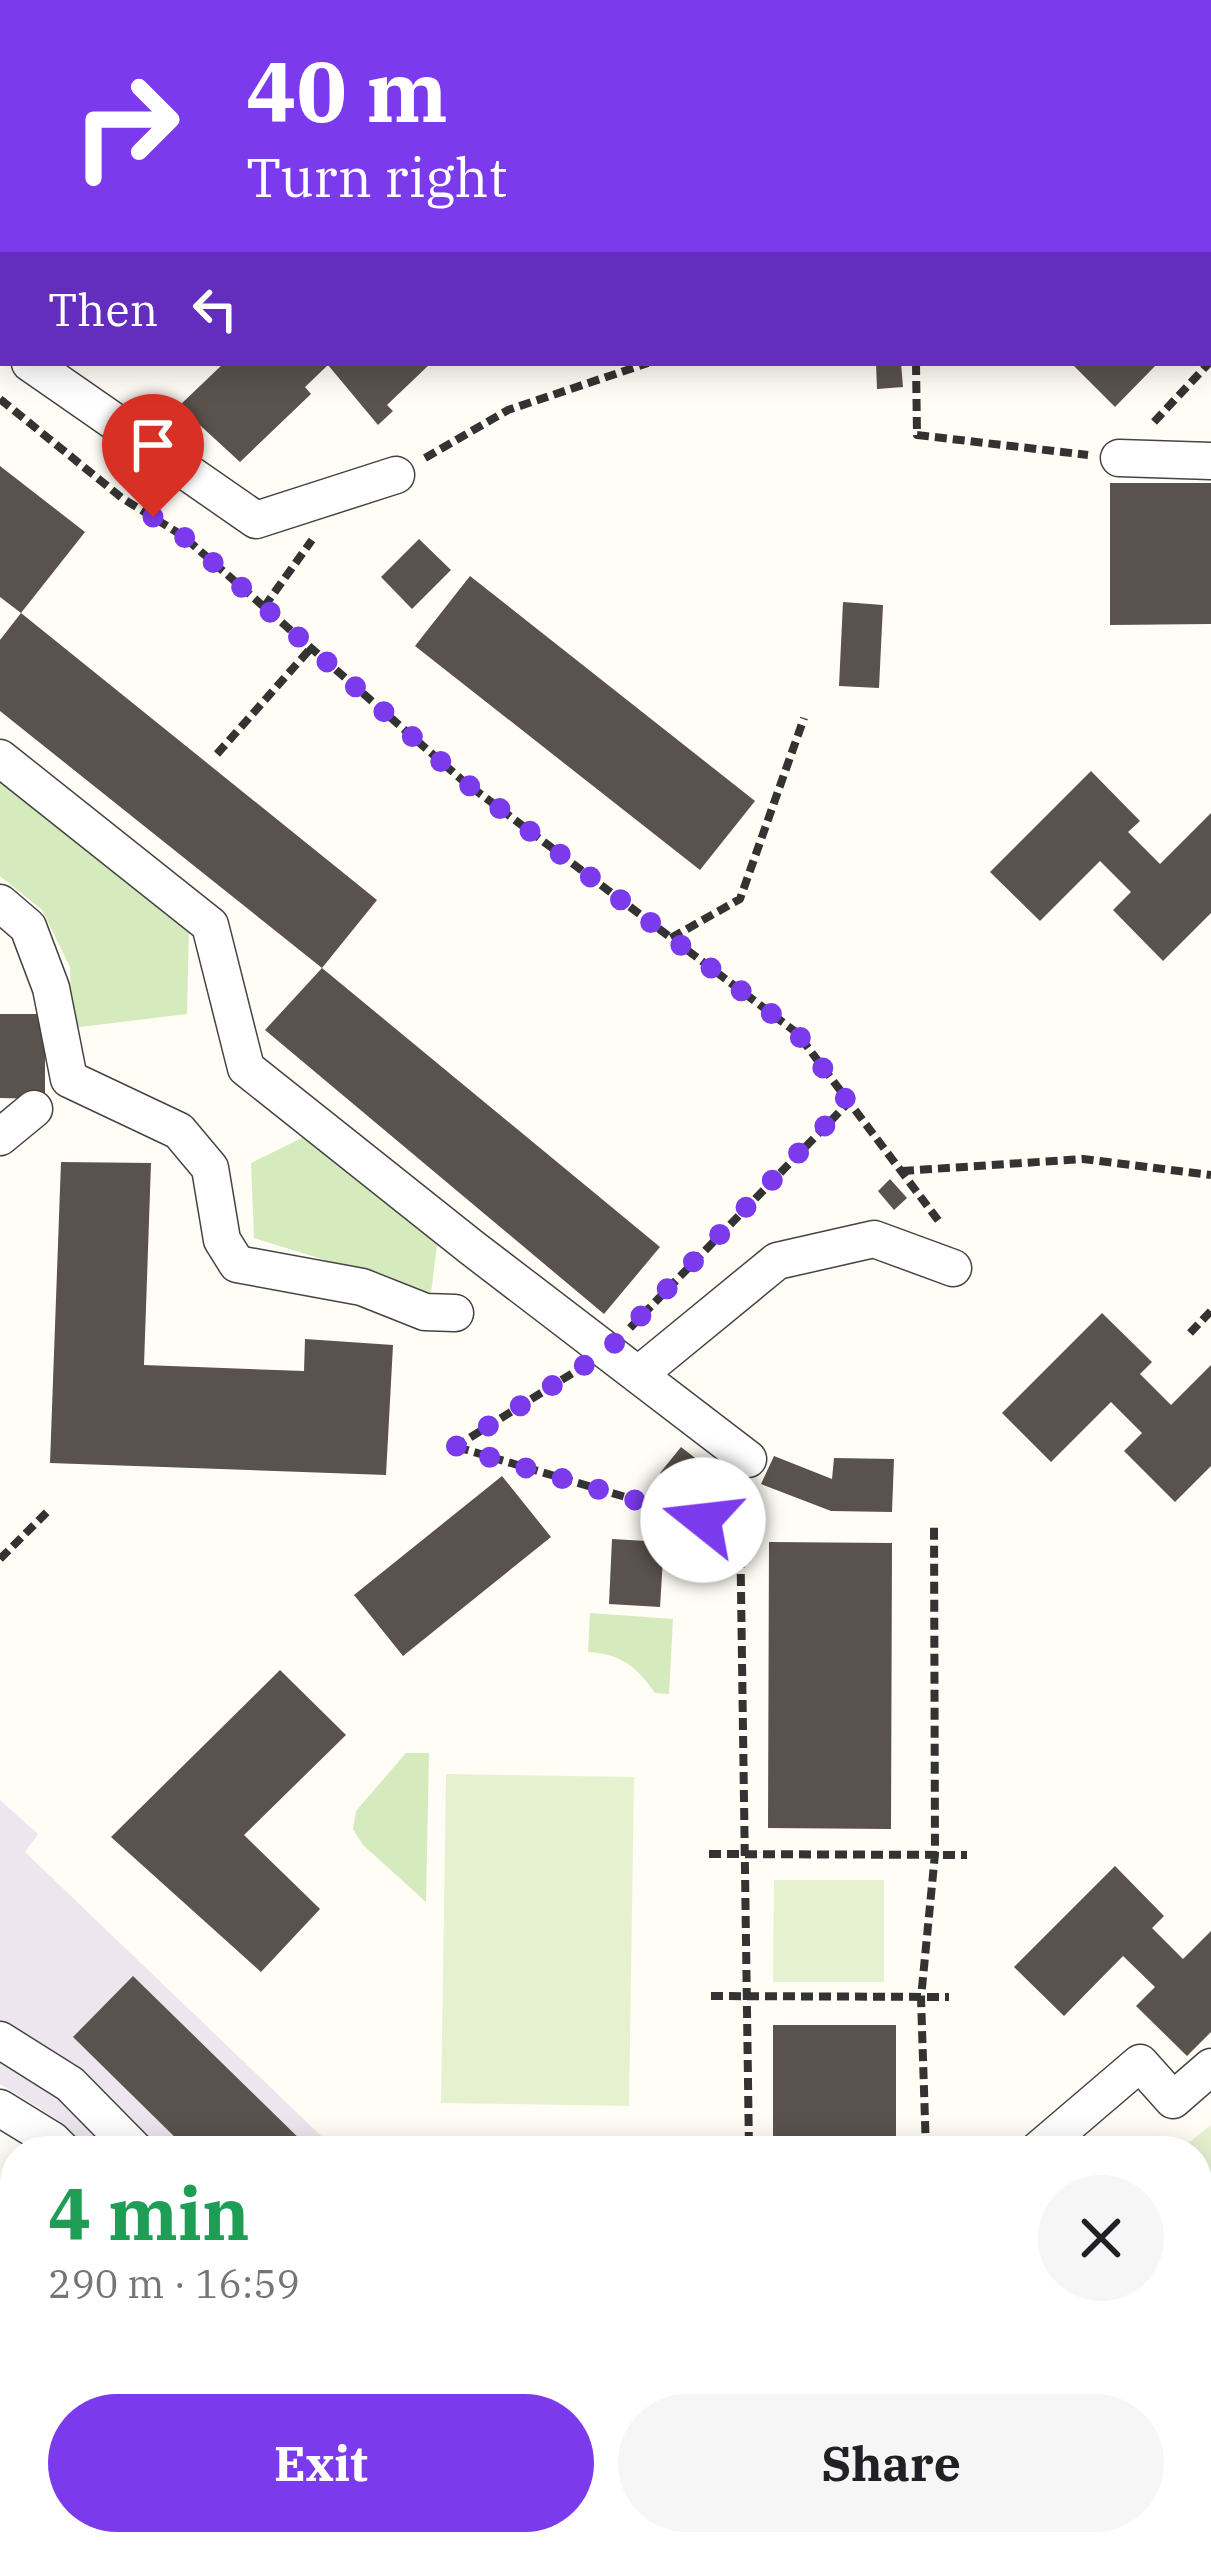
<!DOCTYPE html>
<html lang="en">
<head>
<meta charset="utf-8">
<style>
  :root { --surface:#fff; --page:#f6f6f6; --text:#202124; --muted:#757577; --accent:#7c3aed }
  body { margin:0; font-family:"IBM Plex Serif",serif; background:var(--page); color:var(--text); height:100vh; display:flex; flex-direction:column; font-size:45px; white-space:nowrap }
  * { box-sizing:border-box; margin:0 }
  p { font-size:39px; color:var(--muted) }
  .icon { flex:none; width:66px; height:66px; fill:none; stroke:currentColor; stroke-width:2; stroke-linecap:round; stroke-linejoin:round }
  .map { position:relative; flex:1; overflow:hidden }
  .panel { position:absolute; left:0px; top:2136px; width:1212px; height:420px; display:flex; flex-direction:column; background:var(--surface); border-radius:48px 48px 0 0; box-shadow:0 6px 30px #0003 }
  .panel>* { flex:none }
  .banner { position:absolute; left:0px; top:0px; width:1212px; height:366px; box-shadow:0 6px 30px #0003; background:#7c3aed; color:#fff; overflow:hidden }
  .pin { position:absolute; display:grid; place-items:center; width:102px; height:102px; color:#fff; margin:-123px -51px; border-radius:50% 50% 50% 0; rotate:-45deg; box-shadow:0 0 12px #0007 }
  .pin .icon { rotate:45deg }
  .me { position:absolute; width:132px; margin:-66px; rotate:286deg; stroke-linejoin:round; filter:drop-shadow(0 0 9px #0008) }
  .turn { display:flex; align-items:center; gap:42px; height:252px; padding:0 48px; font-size:54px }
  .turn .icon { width:156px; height:156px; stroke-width:2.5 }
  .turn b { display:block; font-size:84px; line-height:102px }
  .then { display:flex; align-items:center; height:114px; padding:0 48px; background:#0003; gap:24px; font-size:45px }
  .round { display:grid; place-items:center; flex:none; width:126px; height:126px; border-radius:63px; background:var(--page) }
  .headline { display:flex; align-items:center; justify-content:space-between; height:204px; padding:0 48px }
  h1 { font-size:72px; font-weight:800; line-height:90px; color:#1e9e55 }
  .action { display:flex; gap:24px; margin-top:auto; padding:24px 48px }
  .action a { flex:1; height:138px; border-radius:72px; background:var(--accent); color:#fff; font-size:48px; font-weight:800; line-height:138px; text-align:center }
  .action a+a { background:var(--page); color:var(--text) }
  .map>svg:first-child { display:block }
  .industrial { fill:#eee6ef }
  .green { fill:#d5ebbd }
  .pitch { fill:#e6f2cf }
  .building { fill:#5a524d }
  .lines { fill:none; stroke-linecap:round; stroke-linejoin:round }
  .minor-casing { stroke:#444; stroke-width:39 }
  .path { stroke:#333; stroke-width:8; stroke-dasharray:12 6; stroke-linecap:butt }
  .minor { stroke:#fff; stroke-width:36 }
  .route { stroke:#7c3aed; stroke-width:21; stroke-dasharray:0 37.8 }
</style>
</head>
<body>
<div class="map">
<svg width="1211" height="2556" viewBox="0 0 1211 2556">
  <rect width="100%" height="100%" fill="#fffdf5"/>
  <path class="industrial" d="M0 1800 38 1834 25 1852 337 2151H89L58 2120 0 2084Z
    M47 2541H487L470 2556H33Z"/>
  <path class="green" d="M0 781 189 928 187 1014 72 1028 70 967 42 910 0 876Z
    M312 1133 437 1245 431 1293 254 1238 251 1163Z
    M590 1613 673 1619 669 1694 655 1693C636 1666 621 1654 588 1652Z
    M406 1753H429L426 1902 363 1845 353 1829 356 1811Z
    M616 2541H677L692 2556H621L611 2546Z
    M733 2541H805L821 2556H748Z"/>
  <path class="pitch" d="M446 1774 634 1777 629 2106 441 2103Z
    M774 1880H884V1982H773Z
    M1211 2125V2246L1197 2257V2151H1178Z"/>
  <path class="building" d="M224 363H431L387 405 393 411 378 425 328 365 305 387 311 394 240 462 179 406Z
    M876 363H901L903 387 877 389Z
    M1071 363H1158L1115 407Z
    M0 466 85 532 21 613 0 597Z
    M1110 483H1211V624L1110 625Z
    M419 539 451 570 412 609 381 577Z
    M470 576 755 801 700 870 415 646Z
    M843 602 883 605 879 688 839 686Z
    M21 613 377 900 322 968 660 1247 604 1314 265 1030 322 968 0 711V640Z
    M1091 771 1140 821 1128 832 1160 864 1211 813V913L1163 961 1113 910 1131 892 1100 861 1040 921 990 872Z
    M0 1014H45V1099L0 1098Z
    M61 1162 151 1163 144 1365 304 1371 305 1339 393 1345 386 1475 50 1463Z
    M890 1179 907 1198 894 1210 878 1191Z
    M1102 1313 1152 1362 1140 1374 1171 1405 1211 1365V1466L1175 1502 1124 1451 1142 1433 1111 1402 1051 1462 1002 1413Z
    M681 1447 716 1474 695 1501 660 1473Z
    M774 1456 832 1479 834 1458 894 1459 892 1512 831 1511 761 1484Z
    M502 1476 551 1537 403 1656 354 1595Z
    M612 1539 664 1542 660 1607 609 1604Z
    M769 1542 892 1543 891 1829 768 1828Z
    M280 1670 346 1735 244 1835 320 1909 261 1972 111 1837Z
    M1115 1866 1164 1916 1152 1928 1183 1959 1211 1931V2032L1187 2056 1136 2006 1155 1987 1123 1956 1064 2016 1014 1967Z
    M133 1976 312 2151H189L73 2037Z
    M773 2025H896V2151H773Z
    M15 2259V2307L0 2292V2273Z
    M1211 2473V2556H1132L1130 2554 1143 2541H1197V2487Z
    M265 2541H452L466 2556H249Z
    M1035 2541H1081L1065 2556H1049Z"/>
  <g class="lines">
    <defs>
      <path id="minor" d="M0 97H3
        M0 282H3
        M0 339 3 342
        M30 363 256 520 396 475
        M1119 458 1211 461
        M0 758 210 925 246 1068 471 1247 748 1459
        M0 903 28 927 51 988 69 1079
        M69 1079 179 1131 210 1168 222 1240 237 1264 362 1287 425 1312 455 1313
        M0 1137 34 1109
        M638 1375 777 1261 874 1239 953 1268
        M0 2040 70 2084 136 2151
        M0 2108 52 2140 63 2151
        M1037 2151 1140 2063 1173 2100 1211 2067
        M0 2433 15 2450
        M551 2541 565 2556
        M900 2541 915 2556
        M962 2541V2556
        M0 2548 15 2535"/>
    </defs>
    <use href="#minor" class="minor-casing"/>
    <path class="path" d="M741 0 742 3
      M1168 0 1189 3
      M371 3H691
      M970 3 1112 0
      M1209 6H1211
      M0 8H3
      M1209 215H1211
      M916 363 917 435 1088 455
      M0 399 122 498 183 536 462 780 797 1033 941 1224
      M1154 422 1211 361
      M425 458 508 410 648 363
      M264 607 312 540
      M217 754 311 648
      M671 938 740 899 804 718
      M902 1171 1083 1159 1211 1175
      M630 1328 849 1102
      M1190 1333 1211 1311
      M455 1447 576 1371
      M457 1447 703 1520
      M740 1520 749 2151
      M0 1559 48 1511
      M709 1854 967 1855
      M711 1996 949 1997
      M926 2151 921 1998 935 1854 934 1525
      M1197 2301 1211 2289
      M1197 2402H1211"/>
    <use href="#minor" class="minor"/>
  </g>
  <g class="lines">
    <path class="route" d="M153 517 183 536 462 780 797 1033 848 1102 607 1351 455 1447 703 1520"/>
  </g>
</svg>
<div class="pin" style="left:153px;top:517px;background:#d93025"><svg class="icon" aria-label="arrive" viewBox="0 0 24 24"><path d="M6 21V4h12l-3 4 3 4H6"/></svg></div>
<svg class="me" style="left:703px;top:1520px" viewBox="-20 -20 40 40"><circle r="19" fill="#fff"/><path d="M0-13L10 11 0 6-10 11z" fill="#7c3aed"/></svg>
<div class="banner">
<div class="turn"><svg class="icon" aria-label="right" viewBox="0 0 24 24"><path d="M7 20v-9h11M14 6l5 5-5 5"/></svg><div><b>40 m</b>Turn right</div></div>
<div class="then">Then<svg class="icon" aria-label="left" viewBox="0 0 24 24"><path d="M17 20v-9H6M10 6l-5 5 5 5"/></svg></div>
</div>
<section class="panel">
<div class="headline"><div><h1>4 min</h1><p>290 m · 16:59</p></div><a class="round"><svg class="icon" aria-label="close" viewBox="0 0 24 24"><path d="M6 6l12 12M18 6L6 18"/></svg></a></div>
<div class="action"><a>Exit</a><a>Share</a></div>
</section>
</div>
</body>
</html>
